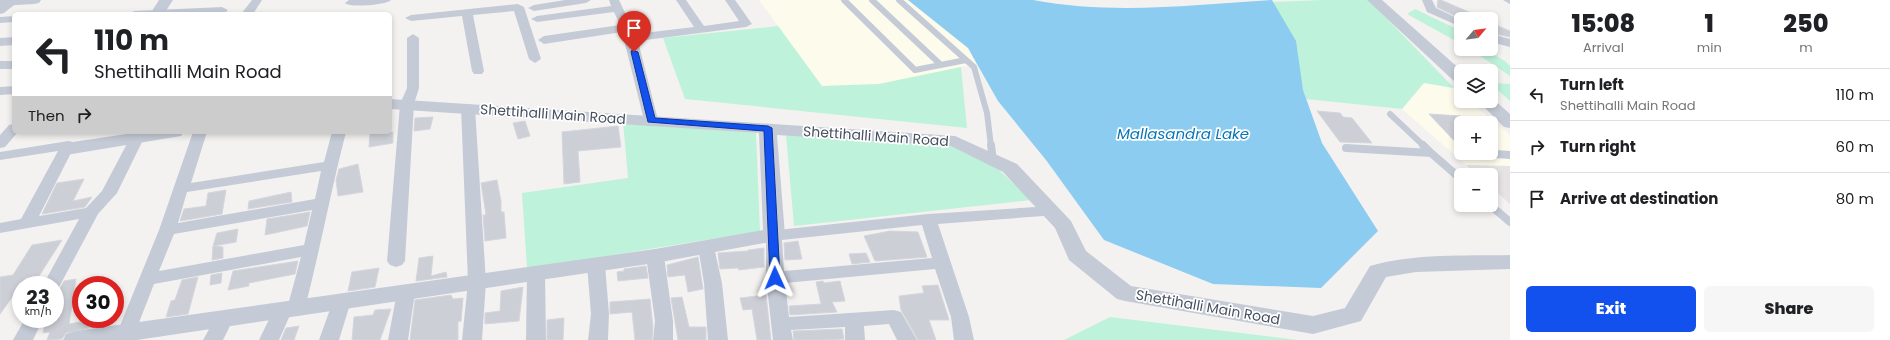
<!DOCTYPE html>
<html lang="en">
<head>
<meta charset="utf-8">
<style>
  :root { --surface:#fff; --page:#f6f6f6; --text:#202124; --muted:#757577; --line:#e0e0e0; --accent:#1251ed }
  body { margin:0; font-family:Poppins,sans-serif; background:var(--page); color:var(--text); height:100vh; display:flex; flex-direction:column; font-size:15px; white-space:nowrap }
  * { box-sizing:border-box; margin:0 }
  p { font-size:13px; color:var(--muted) }
  .icon { flex:none; width:22px; height:22px; fill:none; stroke:currentColor; stroke-width:2; stroke-linecap:round; stroke-linejoin:round }
  .map { position:relative; flex:1; overflow:hidden }
  .sheet { display:flex; flex-direction:column; background:var(--surface); width:380px }
  .sheet>* { flex:none }
  .guide { position:absolute; left:12px; top:12px; width:380px; height:122px; border-radius:6px; box-shadow:0 2px 6px #0003; background:#fff; color:var(--text); overflow:hidden }
  .needle { width:26px; rotate:61deg }
  .fabs { position:absolute; left:1454px; top:12px; display:grid; gap:8px }
  .fabs a { display:grid; place-items:center; width:44px; height:44px; border-radius:6px; background:var(--surface); box-shadow:0 2px 6px #0003; font-size:20px }
  .speed { position:absolute; left:12px; top:276px; display:flex; gap:8px; font-size:20px; font-weight:700; text-align:center }
  .speed>* { display:grid; place-content:center; width:52px; height:52px; border-radius:50%; background:var(--surface); box-shadow:0 2px 6px #0003; line-height:1 }
  .speed small { font-size:10px; font-weight:400 }
  .speed .limit { border:6px solid #d22; background:#fff; color:#111 }
  .pin { position:absolute; display:grid; place-items:center; width:34px; height:34px; color:#fff; margin:-41px -17px; border-radius:50% 50% 50% 0; rotate:-45deg; box-shadow:0 0 4px #0007 }
  .pin .icon { rotate:45deg }
  .me { position:absolute; width:44px; margin:-22px; rotate:359deg; stroke-linejoin:round; filter:drop-shadow(0 0 3px #0008) }
  .turn { display:flex; align-items:center; gap:14px; height:84px; padding:0 16px; font-size:18px }
  .turn .icon { width:52px; height:52px; stroke-width:2.5 }
  .turn b { display:block; font-size:28px; line-height:34px }
  .then { display:flex; align-items:center; height:38px; padding:0 16px; background:#0003; gap:8px; font-size:15px }
  .eta { display:flex; justify-content:space-evenly; align-items:center; height:68px; text-align:center }
  .eta b { font-size:24px; font-weight:800; line-height:28px }
  .button { display:flex; gap:8px; margin-top:auto; padding:8px 16px }
  .button a { flex:1; height:46px; border-radius:6px; background:var(--accent); color:#fff; font-size:16px; font-weight:800; line-height:46px; text-align:center }
  .button a+a { background:var(--page); color:var(--text) }
  ul { padding:0; list-style:none }
  li { display:flex; align-items:center; gap:12px; height:52px; padding:0 16px; border-top:1px solid var(--line) }
  li div { flex:1 }
  li b { display:block; font-size:15px }
  li em { font-style:normal }
  main { display:flex; flex:1; min-height:0 }
  .map>svg:first-child { display:block }
  .commercial { fill:#fdfbec; fill-rule:evenodd }
  .education { fill:#e5e3e3 }
  .green { fill:#bff2da }
  .water { fill:#8bccf0 }
  .building { fill:#cdcfd7; stroke:#d5d6dd }
  .lines { fill:none; stroke-linecap:round; stroke-linejoin:round }
  .service-far1 { stroke:#c5cbd6; stroke-width:6 }
  .service { stroke:#c5cbd6; stroke-width:8 }
  .minor { fill:#c5cbd6; fill-rule:evenodd }
  .tertiary { fill:#c5cbd6; fill-rule:evenodd }
  .route { fill:#1251ed; stroke:#0c359a }
  .labels { text-anchor:middle; dominant-baseline:central; stroke-width:3.5; stroke-linejoin:round; paint-order:stroke }
  .street-label { font-size:14px; fill:#485160; stroke:#fff }
  .water-label { font-size:15px; font-style:italic; fill:#0776b4; stroke:#fff }
</style>
</head>
<body>
<main>
<div class="map">
<svg width="1510" height="340" viewBox="0 0 1510 340">
  <rect width="100%" height="100%" fill="#f4f2f1"/>
  <path class="commercial" d="M759 0H908L968 48 976 64 879 84 822 86Z
    M1424 83 1454 88 1461 94V101H1469L1510 135V166L1466 165 1402 109ZM1461 123H1491V153H1461Z"/>
  <path class="education" d="M1466 165 1510 166V204L1491 187V175H1477Z"/>
  <path class="green" d="M1323 0H1369L1454 88 1424 83 1402 109 1306 99 1273 2Z
    M1415 9 1461 31V44L1407 14Z
    M778 26 822 86 879 84 961 67 967 128 685 99 663 38Z
    M1470 49H1484L1505 61 1510 66V76Z
    M1491 83 1510 84V101L1491 84Z
    M623 122 756 133 760 231 527 269 522 193 628 178Z
    M786 135 955 144 999 170 1031 200 794 226Z
    M1110 317 1298 340H1064Z"/>
  <path class="water" d="M908 0H1033C1112 15 1192 5 1272 0L1296 41 1303 90 1322 143 1378 231 1321 288 1213 284 1104 240 1046 160 998 101 968 48Z"/>
  <path class="building" d="M1438 0H1441L1471 13 1469 18 1453 15 1437 7Z
    M1491 23 1510 31V37L1491 33Z
    M1317 111 1340 113 1343 117 1352 118 1372 143 1340 142Z
    M1429 114 1461 116V148Z
    M433 117 430 129 414 131 415 118Z
    M525 121 530 136 518 139 513 123Z
    M618 126 621 147 578 151 580 182 564 184 562 132Z
    M370 132H393V143L369 147Z
    M358 164 363 192 338 196 336 180 339 169Z
    M84 179 73 201 92 197 85 207 42 214 57 183Z
    M497 180 501 201V212H504L506 238 485 241 483 215H486L481 183Z
    M226 190 222 214 180 221 184 209 206 206 208 193Z
    M291 192 292 202 248 209 249 201Z
    M310 212 307 226 265 235 267 219Z
    M238 229 236 242 214 246 223 247V258L212 260 213 246 217 233Z
    M890 231 918 232 927 257 875 261 864 236Z
    M62 240 39 276 26 278 0 314V277L13 275 32 245Z
    M798 241 802 259 785 260 784 243Z
    M764 248V267L739 270 738 268 720 269 718 253 748 251V250Z
    M866 253 870 262 852 264 849 254Z
    M433 256 431 276 446 272 447 277 416 281 419 258Z
    M698 257 703 289 688 292 685 275 668 277 667 265Z
    M298 261 295 274 249 283V286L228 290 233 271Z
    M646 266 648 278 618 281 617 272 624 271V269Z
    M379 268 375 287 348 291 352 272Z
    M222 273 221 283 210 285 211 275Z
    M198 277 188 314 166 317 171 301 175 300 182 280Z
    M76 279 69 324 96 319 93 327 66 333 62 339 47 340 50 332 43 333 46 319H55V291L59 290 64 281Z
    M823 281 824 283 840 281 845 301 832 302 837 312 790 315 789 306 821 304 816 282Z
    M938 285 949 320H929L936 340H918L901 310 899 296 924 293 922 286Z
    M523 287 519 321 485 324V313L500 311 501 291Z
    M451 295 453 299 463 298 461 321 458 322V340H410L415 300Z
    M766 295 771 340H757L752 309 743 310 740 298Z
    M682 297 689 327H706V340H678L671 298Z
    M650 299 653 328 652 340H635L632 312 610 314V302Z
    M391 309 380 340H352L354 317 373 315 375 310Z
    M564 318 563 340H547V320Z
    M299 326 294 340H281L286 328Z
    M842 329 844 339 825 340H794L793 331Z"/>
  <g class="lines">
    <path class="service-far1" d="M844 0 915 70 966 60
      M872 0 941 65
      M899 0 974 67 987 113 991 146
      M1390 114 1424 146"/>
    <path class="service" d="M991 145 993 160
      M1423 145 1431 153
      M1346 148 1431 153 1461 179
      M1481 153 1510 155
      M1490 205 1510 222"/>
    <path class="minor" d="M9 0H17L18 2 4 13 0 14V6Z
      M252 0H262L253 14H241Z
      M349 0H391C387 5 349 8 345 3Z
      M565 0H591L586 3 534 11 528 8 534 5Z
      M609 0H619L635 34 694 27 676 0H686L704 26 739 21 725 0H735L752 24 746 27 638 41 658 120 656 123H646L644 120 622 32 544 44 538 40 544 36 620 25 614 12 537 22 531 19 537 16 611 6Z
      M1422 0H1432L1436 8 1461 20V27L1427 12Z
      M1503 0H1510V4Z
      M518 4 524 7 541 59 535 63 529 59 514 11 473 15 484 71 482 74H474L472 71 462 16 411 21 405 18 411 15Z
      M222 7 228 10 226 12 207 14H128L134 11Z
      M14 16V22L0 23V17Z
      M413 34 419 38V88L414 104 405 261 402 265 396 267 390 265 387 261 400 104 407 88V38Z
      M1491 34 1510 39V47L1491 42Z
      M14 37V45L0 46V38Z
      M0 61H14V69H0Z
      M14 86V94L0 95V87Z
      M468 104 473 105 475 108 486 282 482 340H462L468 282 461 108 463 105Z
      M14 124V132H18L5 147 0 148V135L9 125Z
      M193 132H207L191 183 324 162 332 132H346C331 190 320 250 305 308L303 313 296 315 291 313 279 340H259L276 305 283 303 288 305 301 257 154 284 133 338 126 340 119 338 117 333 159 230ZM321 171 315 199 178 223 187 192ZM312 210 304 245 159 271 174 234Z
      M137 134 142 135 144 138 117 193 98 214 58 289 55 290V285H43L79 219 0 233V223L21 219 58 151 0 160V152L68 141 73 142 75 145 39 216 86 208 102 191 130 138 132 135Z
      M1051 206 1057 207 1059 211 1057 215 938 224 969 317 974 340H954L951 317 935 269 785 283 789 317 894 310 901 312 917 340H897L889 324 864 326 865 340H845V327L791 330 793 340H773L766 278V235L768 231 928 214ZM922 225 932 258 784 271 782 240Z
      M706 241 712 243 714 247 722 283 728 340H708L704 283 698 247 700 243Z
      M655 250 661 252 664 256 673 321V340H653L655 321 646 256 649 252Z
      M596 259 602 261 605 265 609 314 608 340H588L591 314 587 265 590 261Z
      M536 267 542 269 545 273 546 340H526L527 273 530 269Z
      M406 286 412 288 415 292 408 340H388L397 292 400 288Z
      M342 294 348 296 351 301 339 340H319L333 301 336 296Z
      M225 311 232 313 234 318 223 340H203L218 313Z
      M25 319H43L33 340H13Z"/>
    <path class="tertiary" d="M0 0H41L39 3 34 4 0 6Z
      M159 0H173L164 14H150Z
      M1367 0H1382L1462 71 1461 84 1455 82Z
      M1491 97 1510 114V128L1504 127 1478 101H1491Z
      M390 99 955 136 1017 164 1071 221 1086 251 1131 286 1313 316 1345 308 1370 266C1415 253 1464 256 1510 255V269L1416 272 1386 277 1361 321 1313 334 1125 301 1117 299 1069 260 1055 228 1003 172 951 146 777 135 785 235 781 240 655 263 137 340H63L66 334 75 331 655 249 763 230 759 133 390 109Z
      M140 132H184L181 136 175 137 66 155 60 153 57 149 60 145 66 143Z"/>
  </g>
  <path class="route" d="M632 50 638 52 655 118 768 126 772 128 780 278 779 281H771L770 278 764 131 648 122 631 52Z"/>
  <g class="labels">
    <g class="street-label">
      <text transform="translate(553 114) rotate(4)">Shettihalli Main Road</text>
      <text transform="translate(876 136) rotate(4)">Shettihalli Main Road</text>
      <text transform="translate(1208 307) rotate(10)">Shettihalli Main Road</text>
    </g>
    <g class="water-label">
      <text x="1183" y="133">Mallasandra Lake</text>
    </g>
  </g>
</svg>
<div class="fabs">
<a><svg class="needle" viewBox="-14 -14 28 28"><path d="M0-13l5 13h-10z" fill="#e53935"/><path d="M0 13l5-13h-10z" fill="#757577"/></svg></a>
<a><svg class="icon" aria-label="layers" viewBox="0 0 24 24"><path d="M12 4l9 5-9 5-9-5zM3 14l9 5 9-5"/></svg></a>
<a>+</a>
<a>−</a>
</div>
<div class="speed"><div>23<small>km/h</small></div><div class="limit">30</div></div>
<div class="pin" style="left:634px;top:52px;background:#d93025"><svg class="icon" aria-label="arrive" viewBox="0 0 24 24"><path d="M6 21V4h12l-3 4 3 4H6"/></svg></div>
<svg class="me" style="left:775px;top:278px" viewBox="-20 -20 40 40"><path d="M0-17L14 15 0 8-14 15z" fill="#1251ed" stroke="#fff" stroke-width="4"/></svg>
<div class="guide">
<div class="turn"><svg class="icon" aria-label="left" viewBox="0 0 24 24"><path d="M17 20v-9H6M10 6l-5 5 5 5"/></svg><div><b>110 m</b>Shettihalli Main Road</div></div>
<div class="then">Then<svg class="icon" aria-label="right" viewBox="0 0 24 24"><path d="M7 20v-9h11M14 6l5 5-5 5"/></svg></div>
</div>
</div>
<section class="sheet">
<div class="eta">
<div><b>15:08</b><p>Arrival</p></div>
<div><b>1</b><p>min</p></div>
<div><b>250</b><p>m</p></div>
</div>
<ul>
<li><svg class="icon" aria-label="left" viewBox="0 0 24 24"><path d="M17 20v-9H6M10 6l-5 5 5 5"/></svg><div><b>Turn left</b><p>Shettihalli Main Road</p></div><em>110 m</em></li>
<li><svg class="icon" aria-label="right" viewBox="0 0 24 24"><path d="M7 20v-9h11M14 6l5 5-5 5"/></svg><div><b>Turn right</b></div><em>60 m</em></li>
<li><svg class="icon" aria-label="arrive" viewBox="0 0 24 24"><path d="M6 21V4h12l-3 4 3 4H6"/></svg><div><b>Arrive at destination</b></div><em>80 m</em></li>
</ul>
<div class="button"><a>Exit</a><a>Share</a></div>
</section>
</main>
</body>
</html>
